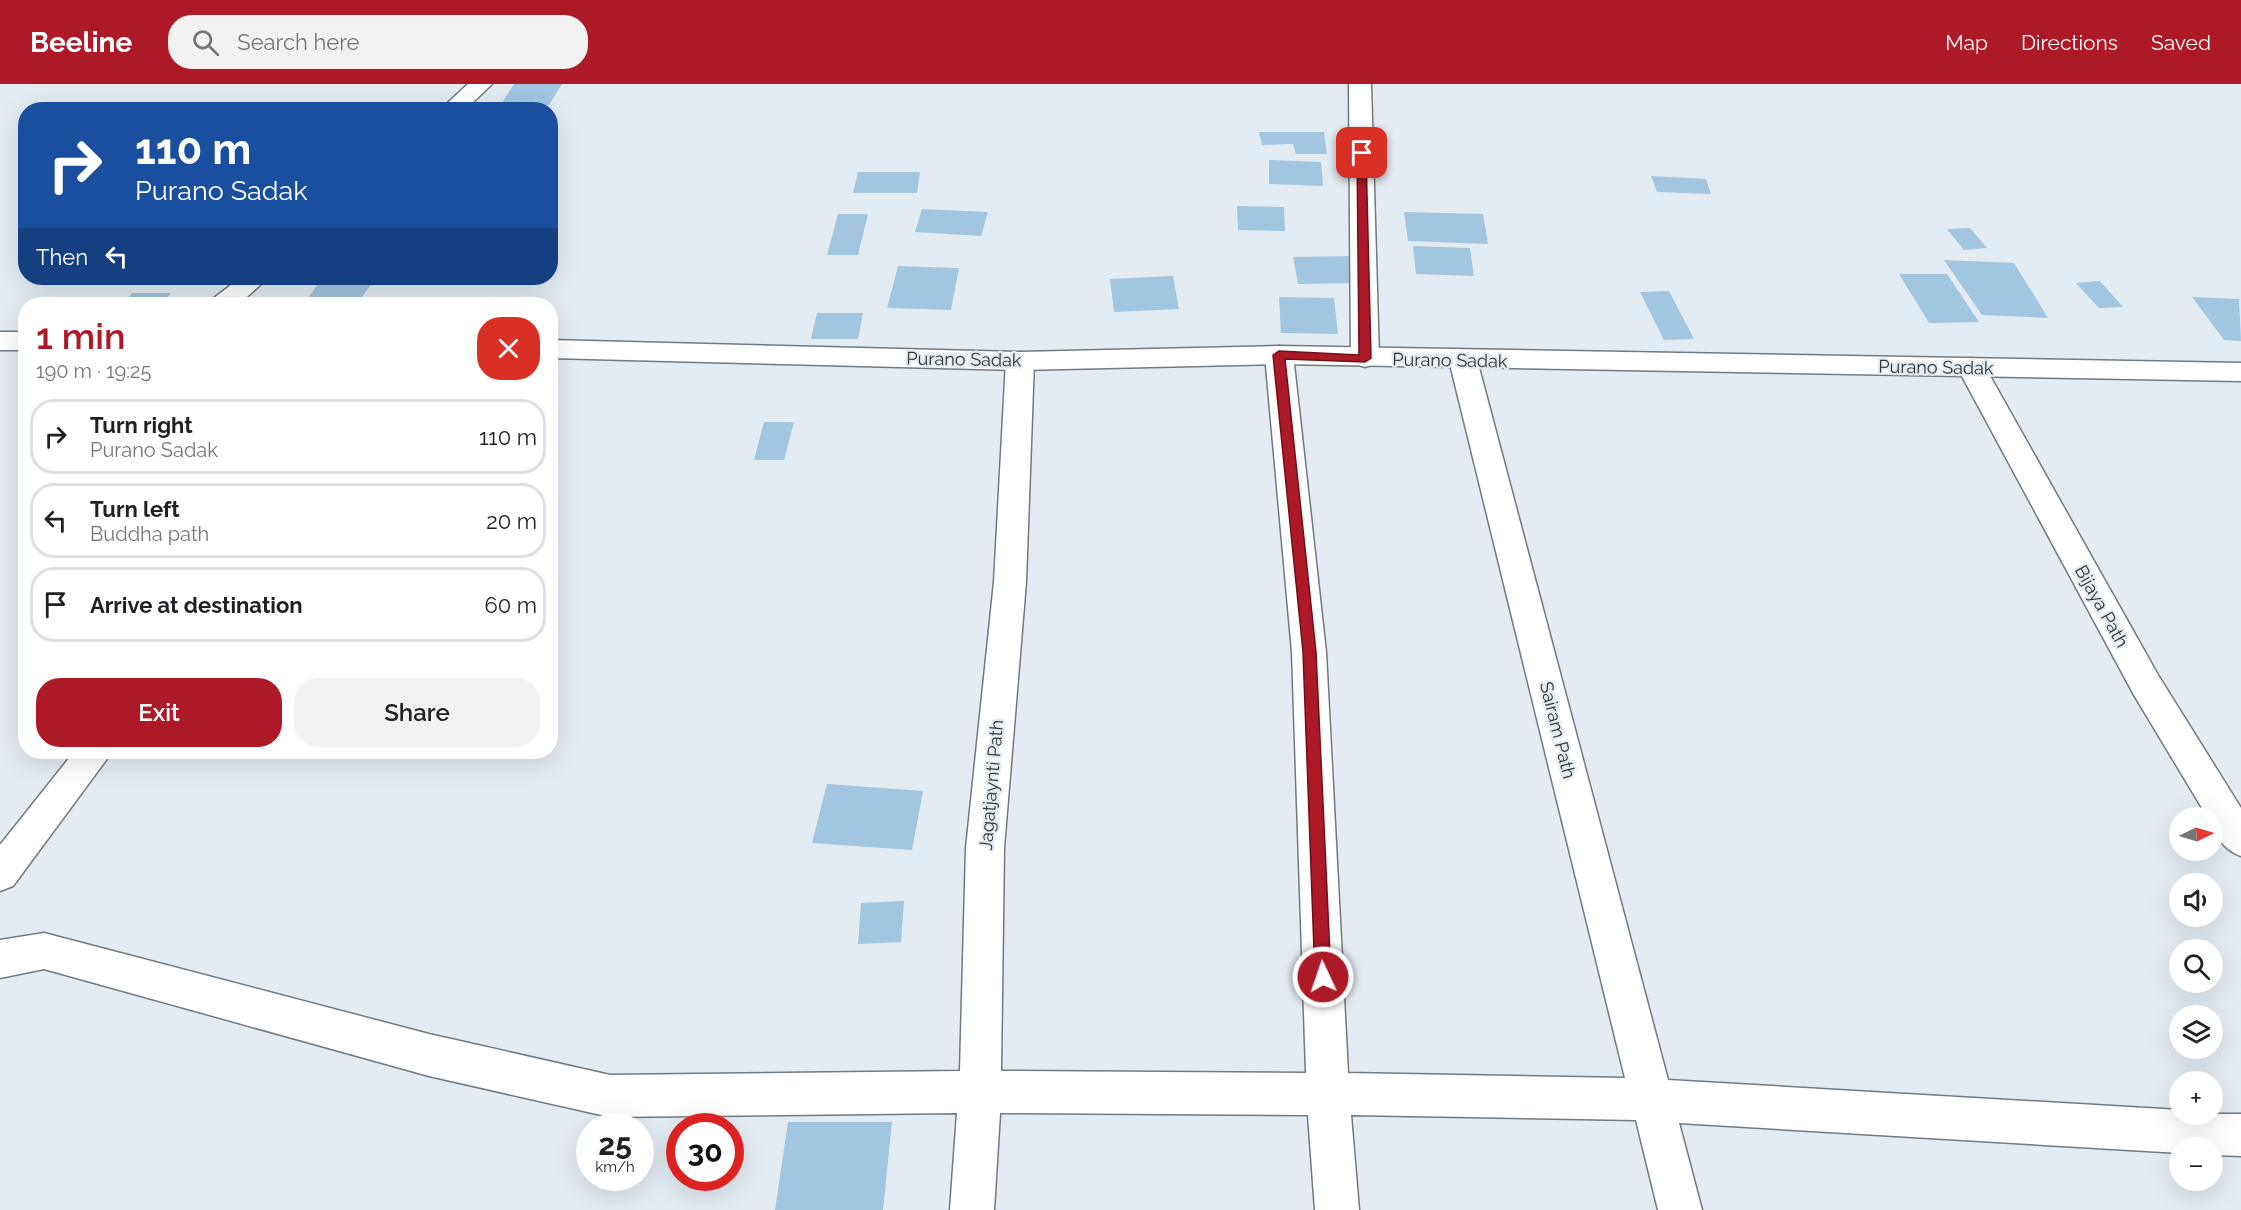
<!DOCTYPE html>
<html lang="en">
<head>
<meta charset="utf-8">
<style>
  :root { --surface:#fff; --page:#f2f2f2; --text:#202124; --muted:#757577; --line:#e0e0e0; --accent:#ad1926 }
  body { margin:0; font-family:Raleway,sans-serif; background:var(--page); color:var(--text); height:100vh; display:flex; flex-direction:column; font-size:22px; white-space:nowrap }
  * { box-sizing:border-box; margin:0 }
  p { font-size:20px; color:var(--muted) }
  .icon { flex:none; width:33px; height:33px; fill:none; stroke:currentColor; stroke-width:2; stroke-linecap:round; stroke-linejoin:round }
  .map { position:relative; flex:1; overflow:hidden }
  .side { position:absolute; left:18px; top:213px; width:540px; height:462px; display:flex; flex-direction:column; background:var(--surface); border-radius:24px; box-shadow:0 6px 24px #0002 }
  .side>* { flex:none }
  .hud { position:absolute; left:18px; top:18px; width:540px; height:183px; border-radius:24px; box-shadow:0 6px 24px #0002; background:#1a4fa0; color:#fff; overflow:hidden }
  .needle { width:39px; rotate:85deg }
  .controls { position:absolute; left:2169px; top:723px; display:grid; gap:12px }
  .controls a { display:grid; place-items:center; width:54px; height:54px; border-radius:50%; background:var(--surface); box-shadow:0 6px 24px #0002; font-size:30px }
  .speed { position:absolute; left:576px; top:1029px; display:flex; gap:12px; font-size:30px; font-weight:700; text-align:center }
  .speed>* { display:grid; place-content:center; width:78px; height:78px; border-radius:50%; background:var(--surface); box-shadow:0 6px 24px #0002; line-height:1 }
  .speed small { font-size:15px; font-weight:400 }
  .speed .limit { border:9px solid #d22; background:#fff; color:#111 }
  .pin { position:absolute; display:grid; place-items:center; width:51px; height:51px; color:#fff; margin:-26px; border-radius:12px; box-shadow:0 3px 9px #0006 }
  .me { position:absolute; width:66px; margin:-33px; rotate:357deg; stroke-linejoin:round; filter:drop-shadow(0 0 4px #0008) }
  .turn { display:flex; align-items:center; gap:21px; height:126px; padding:0 18px; font-size:27px }
  .turn .icon { width:78px; height:78px; stroke-width:2.5 }
  .turn b { display:block; font-size:42px; line-height:51px }
  .then { display:flex; align-items:center; height:57px; padding:0 18px; background:#0003; gap:12px; font-size:22px }
  .round { display:grid; place-items:center; flex:none; width:63px; height:63px; border-radius:24px; background:var(--page) }
  .headline { display:flex; align-items:center; justify-content:space-between; height:102px; padding:0 18px }
  h1 { font-size:36px; font-weight:600; line-height:45px; color:var(--accent) }
  .action { display:flex; gap:12px; margin-top:auto; padding:12px 18px }
  .action a { flex:1; height:69px; border-radius:24px; background:var(--accent); color:#fff; font-size:24px; font-weight:600; line-height:69px; text-align:center }
  .action a+a { background:var(--page); color:var(--text) }
  ul { padding:0; list-style:none }
  li { display:flex; align-items:center; gap:18px; height:75px; margin:0 12px 9px; padding:0 6px; border:3px solid var(--line); border-radius:24px }
  li div { flex:1 }
  li b { display:block; font-size:22px }
  li em { font-style:normal }
  header { display:flex; align-items:center; gap:36px; box-sizing:border-box; height:84px; padding:0 30px; background:var(--accent); color:#fff }
  header strong { font-size:28px }
  nav { display:flex; gap:33px; margin-inline-start:auto; font-size:21px }
  .search { width:420px; height:54px; background:var(--page); display:flex; align-items:center; gap:15px; box-sizing:border-box; padding:0 21px; border-radius:24px; color:var(--muted); font-size:22px }
  .map>svg:first-child { display:block }
  .building { fill:#a2c5e0 }
  .lines { fill:none; stroke-linecap:round; stroke-linejoin:round }
  .minor-casing { stroke:#727a81; stroke-width:3 }
  .secondary-casing { stroke:#727a81; stroke-width:3 }
  .minor { fill:#fff; fill-rule:evenodd }
  .secondary { fill:#fff; fill-rule:evenodd }
  .route { fill:#ad1926; stroke:#701019; stroke-width:1.5 }
  .labels { text-anchor:middle; dominant-baseline:central; stroke-width:4.5; stroke-linejoin:round; paint-order:stroke }
  .street-label { font-size:18px; fill:#313437; stroke:#e3ecf3 }
</style>
</head>
<body>
<header>
<strong>Beeline</strong>
<div class="search"><svg class="icon" aria-label="search" viewBox="0 0 24 24"><circle cx="10" cy="10" r="6"/><path d="M15 15l6 6"/></svg>Search here</div>
<nav><a>Map</a><a>Directions</a><a>Saved</a></nav>
</header>
<div class="map">
<svg width="2241" height="1126" viewBox="0 0 2241 1126">
  <rect width="100%" height="100%" fill="#e3ecf3"/>
  <path class="building" d="M514 0H562L549 21 501 20Z
    M1259 48H1324L1327 70H1296L1293 60 1262 61Z
    M1269 76 1321 78 1323 102 1269 100Z
    M858 88H920L917 109H853Z
    M1651 92 1706 95 1711 110 1657 108Z
    M1237 122 1284 123 1285 147 1238 146Z
    M922 125 988 128 981 152 915 148Z
    M1404 128 1483 130 1488 160 1408 157Z
    M838 130H868L858 171H827Z
    M1970 144 1987 164 1964 166 1947 145Z
    M1413 162 1470 164 1474 192 1416 190Z
    M1354 172 1361 199 1298 200 1293 173Z
    M1944 176 2014 179 2048 234 1982 231Z
    M898 182 959 184 951 226 887 224Z
    M1899 190H1947L1979 238 1929 239Z
    M1173 192 1179 225 1114 228 1110 195Z
    M322 194 374 196 357 220H304Z
    M2100 197 2123 223 2099 224 2076 199Z
    M1669 207 1694 255 1664 256 1640 208Z
    M132 209H171L163 220H124Z
    M1279 213 1334 214 1338 250 1281 249Z
    M2192 213 2239 215 2241 257 2224 256Z
    M817 229H863L858 255H811Z
    M764 338H794L784 376H754Z
    M827 700 923 707 912 766 812 759Z
    M904 817 901 858 858 860 861 819Z
    M788 1038H892L883 1126H775Z"/>
  <g class="lines">
    <defs>
      <path id="minor" d="M468 0H492L465 26H440Z
        M1349 0H1371L1379 274 1375 280 1365 283 1355 280 1351 274Z
        M240 194H268L239 220H210L214 214Z
        M1279 262 1289 265 1293 271 1326 568 1348 989 1625 994 1449 276 1453 270 1463 267 1473 270 1477 276 1668 996 2180 1026V1030H2241V1072L2212 1071V1064H2180V1069L1679 1039 1702 1126H1658L1636 1036 1351 1031 1359 1126H1315L1308 1031 1000 1029 994 1126H950L957 1029 610 1033 429 992 44 885 0 894V856L44 849 429 950 610 991 960 987 966 764 994 498 1006 277 1010 271 1020 268 1030 271 1034 277 1026 498 1004 764 1001 987 1306 989 1292 568 1265 271 1269 265Z
        M1971 274 1981 277 1985 283 2158 591 2241 724V772C2226 767 2212 751 2212 734H2208L2134 611 1957 283 1961 277Z
        M74 668H112L13 802 0 807V761Z"/>
      <path id="secondary" d="M0 248H26V266H0Z
        M550 256 1020 268 1279 262 2241 279V297L1279 280 1020 286 550 274Z"/>
    </defs>
    <use href="#minor" class="minor-casing"/>
    <use href="#secondary" class="secondary-casing"/>
    <use href="#minor" class="minor"/>
    <use href="#secondary" class="secondary"/>
  </g>
  <path class="route" d="M1362 66 1366 69 1371 274 1365 278 1285 275 1316 568 1331 893 1329 899 1323 901 1318 899 1315 893 1303 568 1273 271 1279 267 1359 271 1357 69Z"/>
  <g class="labels">
    <g class="street-label">
      <text transform="translate(964 275) rotate(1)">Purano Sadak</text>
      <text transform="translate(1450 276) rotate(1)">Purano Sadak</text>
      <text transform="translate(1936 283) rotate(1)">Purano Sadak</text>
      <text transform="translate(2102 522) rotate(61)">Bijaya Path</text>
      <text transform="translate(1558 646) rotate(76)">Sairam Path</text>
      <text transform="translate(991 701) rotate(-85)">Jagatjaynti Path</text>
    </g>
  </g>
</svg>
<div class="controls">
<a><svg class="needle" viewBox="-14 -14 28 28"><path d="M0-13l5 13h-10z" fill="#e53935"/><path d="M0 13l5-13h-10z" fill="#757577"/></svg></a>
<a><svg class="icon" aria-label="sound" viewBox="0 0 24 24"><path d="M4 9h4l5-4v14l-5-4H4zM17 9q2 3 0 6"/></svg></a>
<a><svg class="icon" aria-label="search" viewBox="0 0 24 24"><circle cx="10" cy="10" r="6"/><path d="M15 15l6 6"/></svg></a>
<a><svg class="icon" aria-label="layers" viewBox="0 0 24 24"><path d="M12 4l9 5-9 5-9-5zM3 14l9 5 9-5"/></svg></a>
<a>+</a>
<a>−</a>
</div>
<div class="speed"><div>25<small>km/h</small></div><div class="limit">30</div></div>
<div class="pin" style="left:1362px;top:69px;background:#d93025"><svg class="icon" aria-label="arrive" viewBox="0 0 24 24"><path d="M6 21V4h12l-3 4 3 4H6"/></svg></div>
<svg class="me" style="left:1323px;top:893px" viewBox="-20 -20 40 40"><circle r="17" fill="#ad1926" stroke="#fff" stroke-width="3"/><path d="M0-11L8 9 0 5-8 9z" fill="#fff"/></svg>
<div class="hud">
<div class="turn"><svg class="icon" aria-label="right" viewBox="0 0 24 24"><path d="M7 20v-9h11M14 6l5 5-5 5"/></svg><div><b>110 m</b>Purano Sadak</div></div>
<div class="then">Then<svg class="icon" aria-label="left" viewBox="0 0 24 24"><path d="M17 20v-9H6M10 6l-5 5 5 5"/></svg></div>
</div>
<section class="side">
<div class="headline"><div><h1>1 min</h1><p>190 m · 19:25</p></div><a class="round" style="background:#d93025;color:#fff"><svg class="icon" aria-label="close" viewBox="0 0 24 24"><path d="M6 6l12 12M18 6L6 18"/></svg></a></div>
<ul>
<li><svg class="icon" aria-label="right" viewBox="0 0 24 24"><path d="M7 20v-9h11M14 6l5 5-5 5"/></svg><div><b>Turn right</b><p>Purano Sadak</p></div><em>110 m</em></li>
<li><svg class="icon" aria-label="left" viewBox="0 0 24 24"><path d="M17 20v-9H6M10 6l-5 5 5 5"/></svg><div><b>Turn left</b><p>Buddha path</p></div><em>20 m</em></li>
<li><svg class="icon" aria-label="arrive" viewBox="0 0 24 24"><path d="M6 21V4h12l-3 4 3 4H6"/></svg><div><b>Arrive at destination</b></div><em>60 m</em></li>
</ul>
<div class="action"><a>Exit</a><a>Share</a></div>
</section>
</div>
</body>
</html>
